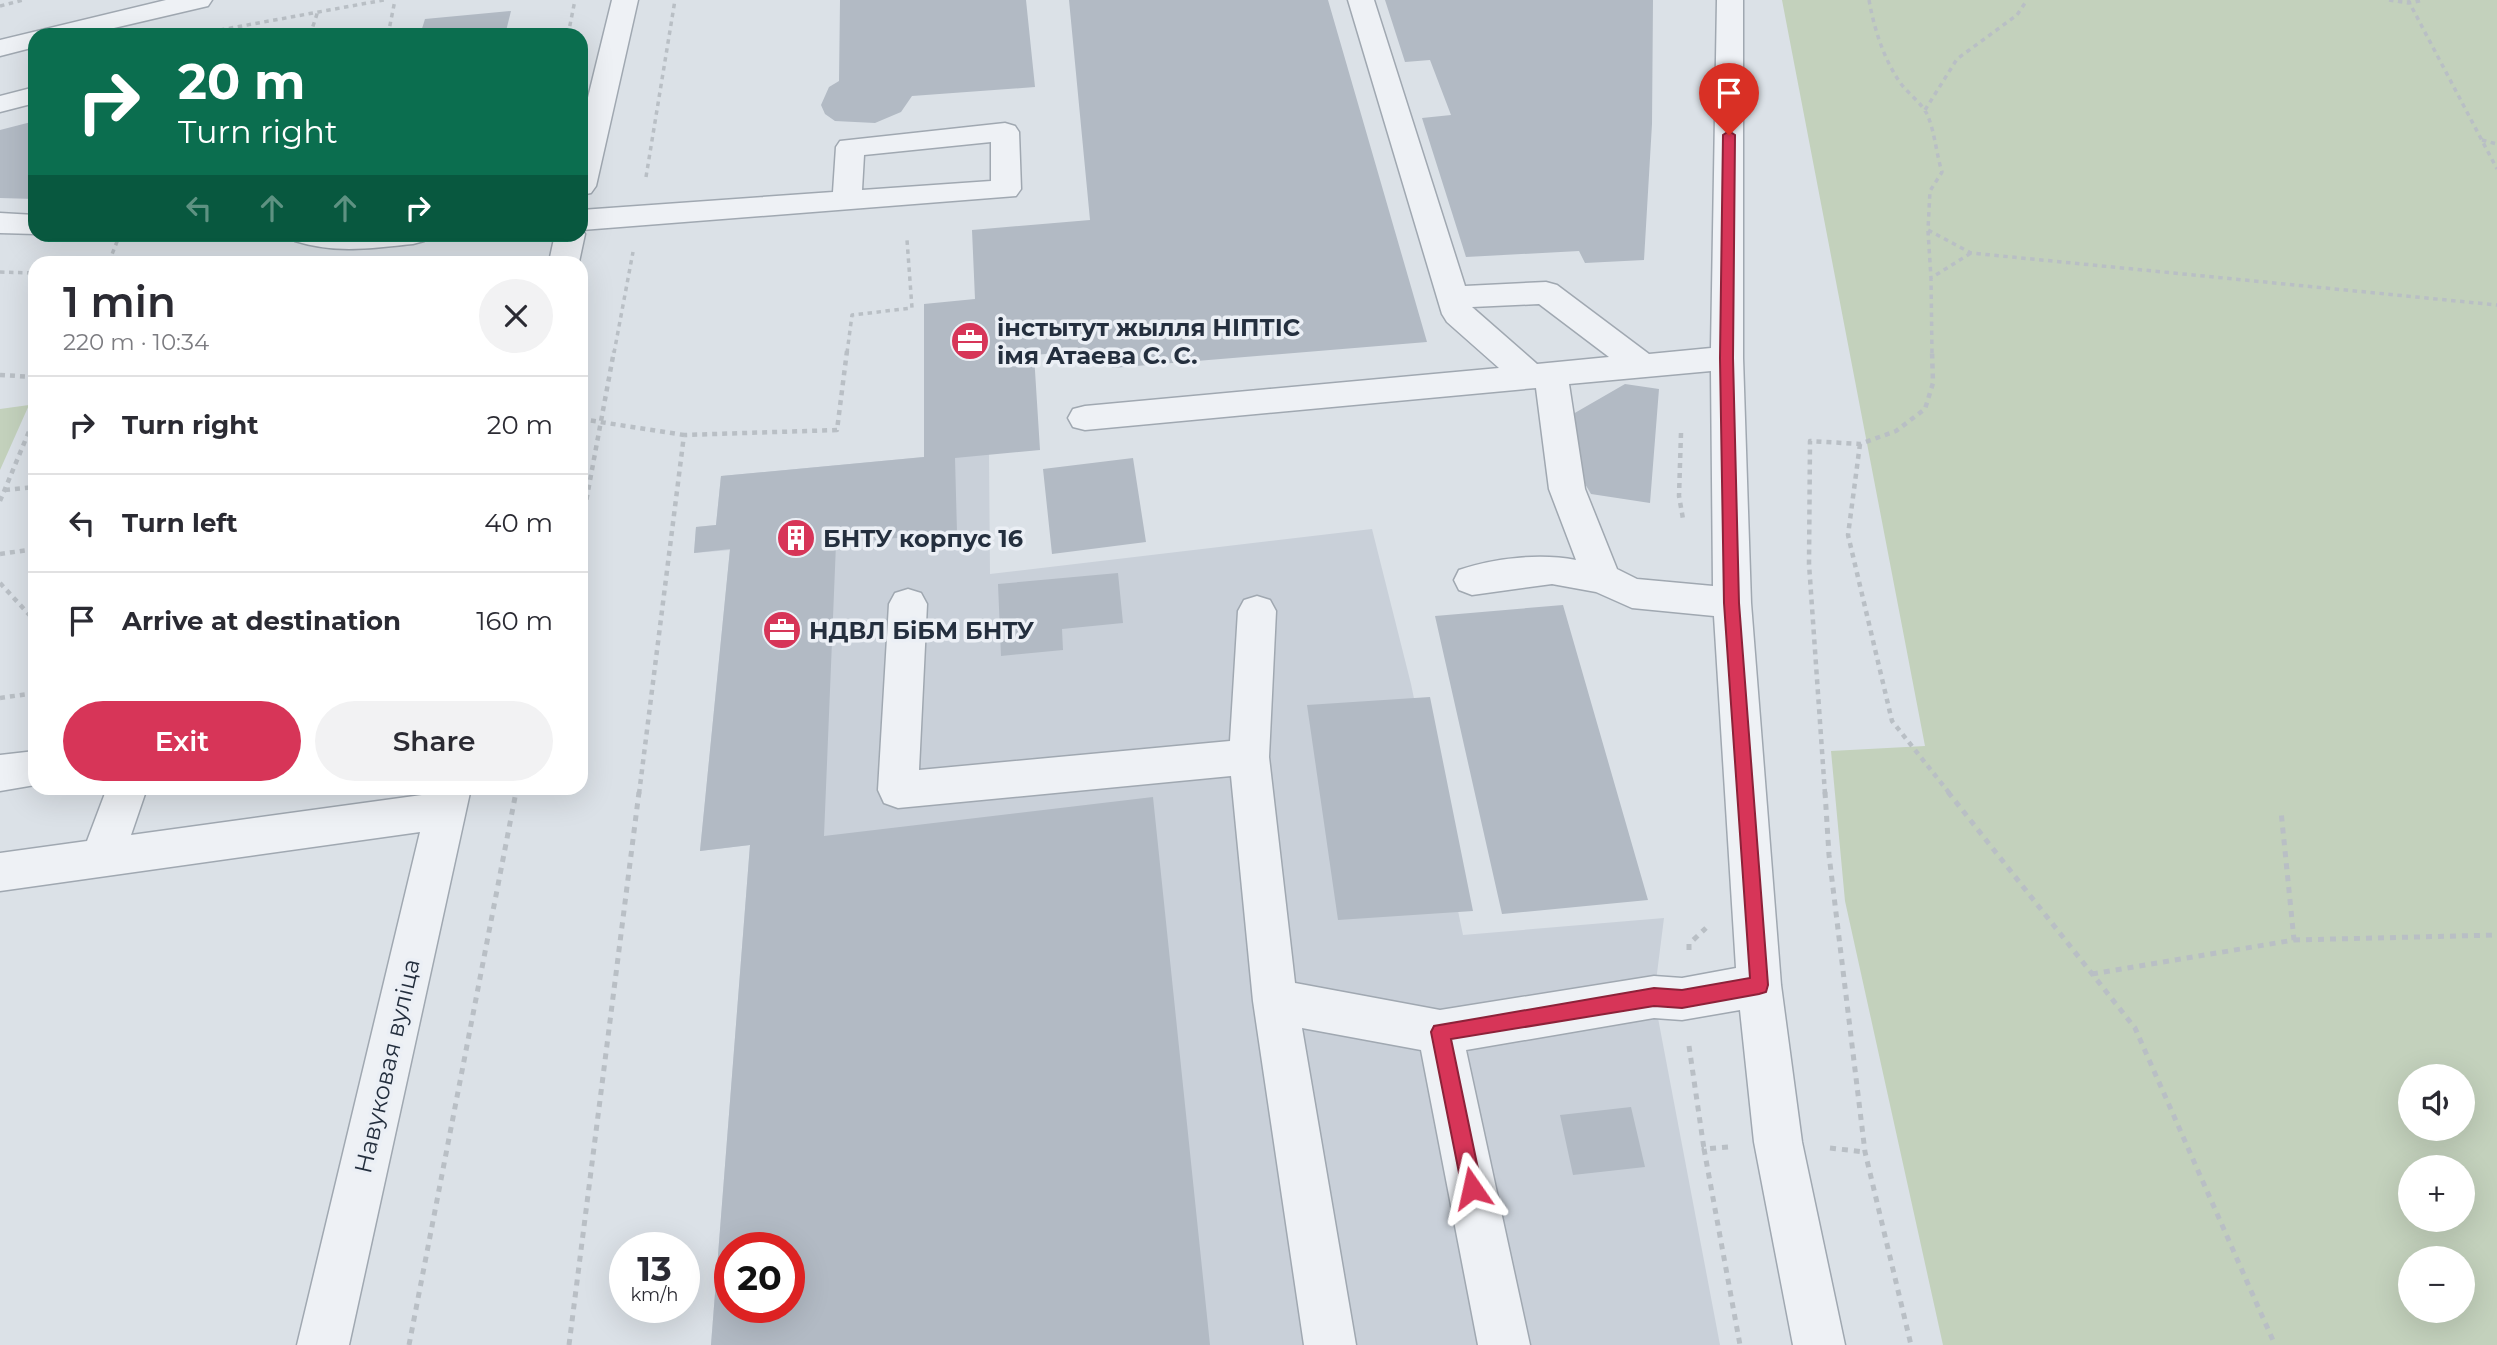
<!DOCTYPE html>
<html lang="en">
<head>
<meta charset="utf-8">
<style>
  :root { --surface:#fff; --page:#f2f2f3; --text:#2b2b33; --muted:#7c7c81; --line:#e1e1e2; --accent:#d73558 }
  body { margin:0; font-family:Montserrat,sans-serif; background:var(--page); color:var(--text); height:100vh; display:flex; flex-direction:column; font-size:26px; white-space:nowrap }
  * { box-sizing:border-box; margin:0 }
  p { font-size:23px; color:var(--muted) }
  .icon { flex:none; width:38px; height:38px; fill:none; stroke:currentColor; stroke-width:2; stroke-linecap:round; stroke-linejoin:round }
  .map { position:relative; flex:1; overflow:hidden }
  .panel { position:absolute; left:28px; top:256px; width:560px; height:539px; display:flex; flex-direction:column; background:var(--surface); border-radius:21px; box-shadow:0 7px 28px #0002 }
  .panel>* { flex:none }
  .hud { position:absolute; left:28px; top:28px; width:560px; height:214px; border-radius:21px; box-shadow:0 7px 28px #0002; background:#0b6e4f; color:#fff; overflow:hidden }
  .fabs { position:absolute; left:2398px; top:1064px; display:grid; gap:14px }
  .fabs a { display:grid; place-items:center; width:77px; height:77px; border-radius:50%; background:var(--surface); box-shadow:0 7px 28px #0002; font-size:35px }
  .speed { position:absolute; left:609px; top:1232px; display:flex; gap:14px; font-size:35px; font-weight:700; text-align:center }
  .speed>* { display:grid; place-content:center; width:91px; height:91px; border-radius:50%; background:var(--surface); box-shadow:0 7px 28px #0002; line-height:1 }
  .speed small { font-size:18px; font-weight:400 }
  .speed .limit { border:10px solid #d22; background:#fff; color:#111 }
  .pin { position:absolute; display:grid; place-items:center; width:60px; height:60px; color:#fff; margin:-72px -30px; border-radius:50% 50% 50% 0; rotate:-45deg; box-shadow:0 0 7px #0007 }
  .pin .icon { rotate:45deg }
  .me { position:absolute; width:77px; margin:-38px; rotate:349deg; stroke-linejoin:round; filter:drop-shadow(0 0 5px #0008) }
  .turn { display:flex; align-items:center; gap:24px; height:147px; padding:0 35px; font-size:32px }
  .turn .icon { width:91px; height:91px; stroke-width:2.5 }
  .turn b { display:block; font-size:49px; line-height:60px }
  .lanes { display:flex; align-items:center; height:66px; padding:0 35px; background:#0003; justify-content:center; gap:35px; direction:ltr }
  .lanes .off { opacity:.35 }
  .round { display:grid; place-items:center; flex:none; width:74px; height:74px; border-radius:37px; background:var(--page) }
  .summary { display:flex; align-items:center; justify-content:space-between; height:119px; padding:0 35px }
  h1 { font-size:42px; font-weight:600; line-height:52px }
  .cta { display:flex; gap:14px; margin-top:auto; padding:14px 35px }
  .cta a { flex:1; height:80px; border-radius:42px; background:var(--accent); color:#fff; font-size:28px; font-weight:600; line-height:80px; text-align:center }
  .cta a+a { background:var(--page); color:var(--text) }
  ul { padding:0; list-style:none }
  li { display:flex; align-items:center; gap:21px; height:98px; padding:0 35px; border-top:2px solid var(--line) }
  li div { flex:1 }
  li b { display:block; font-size:26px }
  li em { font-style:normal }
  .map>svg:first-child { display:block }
  .built { fill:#c9d0d9; fill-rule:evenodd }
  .green { fill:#c3d1bc; fill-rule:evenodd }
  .building { fill:#b2bac4; fill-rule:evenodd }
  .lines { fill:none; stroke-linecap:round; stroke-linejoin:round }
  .minor-casing { stroke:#a0a8b1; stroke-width:3 }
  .path-far2 { stroke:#b9bfc5; stroke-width:3.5; stroke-dasharray:4.5 4.5; stroke-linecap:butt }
  .path-far1 { stroke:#b9bfc5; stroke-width:4.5; stroke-dasharray:5 5; stroke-linecap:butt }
  .path { stroke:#b9bfc5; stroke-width:5; stroke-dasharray:6 6; stroke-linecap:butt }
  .minor { fill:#eef1f5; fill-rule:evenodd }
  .route { fill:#d73558; stroke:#8c2239; stroke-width:2 }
  .labels { text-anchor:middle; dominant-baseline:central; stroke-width:7; stroke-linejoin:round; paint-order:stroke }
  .poi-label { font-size:24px; font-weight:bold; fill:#242f3e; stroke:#ebeff5; text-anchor:start }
  .street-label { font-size:24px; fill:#242f3e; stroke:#ebeff5 }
</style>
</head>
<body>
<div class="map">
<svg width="2497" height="1345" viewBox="0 0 2497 1345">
  <rect width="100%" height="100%" fill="#dbe1e7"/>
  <path class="built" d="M989 454 990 574 1372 529 1411 684 1463 935 1664 918 1654 997 1720 1345H711L750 845 700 851 730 550 694 553 696 527 716 525 721 476 924 457ZM730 1248H789V1307H730Z"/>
  <path class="green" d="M1782 0H2497V1345H1943L1845 901 1831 751 1925 746ZM2410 1076H2462V1129H2410ZM2410 1167H2462V1220H2410ZM2410 1258H2462V1311H2410Z
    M29 405 0 470V409Z"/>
  <path class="building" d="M840 0H1026L1035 87 912 96 901 112 875 123 835 121 825 114 821 105 829 87 839 81Z
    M1069 0H1328L1427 342 1112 368 1103 349 1034 355 1040 450 955 458 957 532 836 544 824 836 1153 797 1210 1345H711L750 845 700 851 730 549 694 553 696 527 716 525 721 476 924 457V304L975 299 972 230 1090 220ZM730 1248H789V1307H730Z
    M1385 0H1653L1652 124 1644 260 1585 263 1579 251 1466 257 1422 118 1451 115 1430 60 1405 62Z
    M511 11 505 35H420L425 19Z
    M35 121V199L0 198V130Z
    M1625 384 1659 389 1650 503 1591 494 1575 467 1573 414Z
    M1133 458 1146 542 1052 554 1043 469Z
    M1118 573 1123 623 1062 629 1063 650 1001 656 998 584Z
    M1563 605 1648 900 1502 914 1435 616Z
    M1430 697 1473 911 1338 920 1307 705Z
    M1631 1107 1645 1167 1573 1175 1560 1115Z"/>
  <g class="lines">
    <defs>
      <path id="minor" d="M166 0H212L208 6 84 35H35V47L0 56V40Z
        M612 0H638L596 186 591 193 581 195V126Z
        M1348 0H1374L1465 286 1546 282 1557 285 1649 354 1711 348 1717 0H1743V358L1751 603 1781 985 1802 1142 1845 1345H1793L1754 1142 1740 1010 1682 1020 1654 1018 1466 1050 1530 1345H1478L1421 1050 1302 1028 1356 1345H1304L1253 1001 1231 776 898 808 884 803 878 790 889 604 895 593 908 589 921 593 927 604 919 770 1230 741 1238 611 1244 600 1257 596 1270 600 1276 611 1269 757 1295 983 1440 1010 1654 976 1682 978 1736 968 1714 616 1632 608 1596 592 1552 584 1472 595 1459 590 1454 580 1459 570C1494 558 1540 553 1576 560L1549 489 1536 388 1085 430 1073 427 1068 418 1073 409 1085 406 1499 368 1447 322 1442 314ZM1539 304 1609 357 1537 364 1472 307ZM1711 371 1713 586 1637 579 1617 569 1585 489 1569 384Z
        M35 87V103L0 112V96Z
        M1005 123 1015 126 1019 132 1021 189 1016 196 582 230 585 234 579 262H549L555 234H581V210L833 192 836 147 840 141ZM991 142V181L862 190 864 155Z
        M0 213 35 215 36 234 0 233Z
        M291 234H428L424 241 413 244C372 248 336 254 295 241Z
        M35 751V785L0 791V755Z
        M107 788H147L131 835 429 794 431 788H471L349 1345H297L420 832 0 891V853L87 841Z"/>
    </defs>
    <use href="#minor" class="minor-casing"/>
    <path class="path-far2" d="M1869 0C1874 28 1883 57 1899 81 1907 93 1920 101 1927 114 1935 132 1936 153 1942 172L1930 191 1928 230 1971 253 2497 305
      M2389 0 2409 3 2424 0
      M2408 0 2497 169
      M0 6 23 0
      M220 30 384 0
      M310 35 318 11
      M388 35 395 0
      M568 35 575 0
      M1925 110 1957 59 2017 15 2027 0
      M2482 140 2497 144
      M646 177 675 0
      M1928 231 1931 278
      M109 262 120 234
      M0 272 35 273
      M614 353 633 252
      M847 353 852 315 912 308 907 240
      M1932 353 1931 278 1971 253"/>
    <path class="path-far1" d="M0 375 35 377
      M581 419 684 435
      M1681 433 1679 496 1683 519
      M1860 444 1848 535 1892 721 1950 794
      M5 490 35 487
      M0 501 35 417
      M581 529 614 351
      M0 554 35 549
      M0 583 35 621
      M0 698 35 693
      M516 794 517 788
      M639 794 684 435 837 430 847 351
      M1825 794 1809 564 1810 441 1860 444 1896 431 1925 409 1933 383 1932 351"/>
    <path class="path" d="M1825 792 1829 855 1865 1152 1911 1345
      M1948 792 2135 1028 2275 1345
      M2294 940 2497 935
      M1689 950V944L1706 928
      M2092 974 2294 940 2281 811
      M1689 1046 1704 1149
      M1728 1147 1704 1149 1740 1345
      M1830 1148 1865 1152
      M409 1345 516 792
      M569 1345 639 792"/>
    <use href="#minor" class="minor"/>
  </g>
  <path class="route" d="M1729 131 1735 135 1733 358 1739 603 1768 985 1766 992 1759 994 1682 1008 1654 1006 1451 1039 1482 1188 1479 1195 1472 1198 1465 1195 1462 1188 1431 1032 1434 1026 1654 988 1682 990 1750 978 1724 603 1720 358 1723 135Z"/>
  <defs>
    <symbol id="office-disc" viewBox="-11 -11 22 22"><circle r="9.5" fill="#d73558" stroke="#ebeff5"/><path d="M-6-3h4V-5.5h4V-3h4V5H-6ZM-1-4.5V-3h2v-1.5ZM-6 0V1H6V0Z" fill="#fff"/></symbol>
    <symbol id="building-disc" viewBox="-11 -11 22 22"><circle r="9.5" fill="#d73558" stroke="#ebeff5"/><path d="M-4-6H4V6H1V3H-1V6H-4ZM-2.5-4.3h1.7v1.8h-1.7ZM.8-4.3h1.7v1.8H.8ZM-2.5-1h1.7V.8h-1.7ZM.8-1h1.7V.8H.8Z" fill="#fff"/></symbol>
  </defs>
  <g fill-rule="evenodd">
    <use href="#office-disc" x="948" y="319" width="44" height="44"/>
    <use href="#building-disc" x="774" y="516" width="44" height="44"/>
    <use href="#office-disc" x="760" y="608" width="44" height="44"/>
  </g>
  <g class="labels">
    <g class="poi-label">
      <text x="997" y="327">інстытут жылля НІПТІС<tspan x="997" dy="28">імя Атаева С. С.</tspan></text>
      <text x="823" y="538">БНТУ корпус 16</text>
      <text x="809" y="630">НДВЛ БіБМ БНТУ</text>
    </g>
    <g class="street-label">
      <text transform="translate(387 1066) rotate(-77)">Навуковая вуліца</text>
    </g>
  </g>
</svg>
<div class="fabs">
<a><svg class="icon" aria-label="sound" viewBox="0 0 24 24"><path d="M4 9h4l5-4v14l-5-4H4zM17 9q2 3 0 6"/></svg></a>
<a>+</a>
<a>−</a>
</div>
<div class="speed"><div>13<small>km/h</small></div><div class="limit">20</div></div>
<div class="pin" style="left:1729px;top:135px;background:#d93025"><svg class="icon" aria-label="arrive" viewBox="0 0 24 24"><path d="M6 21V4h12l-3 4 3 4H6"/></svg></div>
<svg class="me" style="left:1472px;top:1188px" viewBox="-20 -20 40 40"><path d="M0-17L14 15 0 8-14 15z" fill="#d73558" stroke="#fff" stroke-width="4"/></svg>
<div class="hud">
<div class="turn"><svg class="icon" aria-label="right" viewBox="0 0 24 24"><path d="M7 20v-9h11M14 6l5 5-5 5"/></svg><div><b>20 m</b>Turn right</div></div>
<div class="lanes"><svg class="icon off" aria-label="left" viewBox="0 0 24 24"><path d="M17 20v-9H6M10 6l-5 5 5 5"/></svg><svg class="icon off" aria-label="ahead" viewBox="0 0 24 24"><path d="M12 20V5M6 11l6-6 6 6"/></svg><svg class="icon off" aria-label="ahead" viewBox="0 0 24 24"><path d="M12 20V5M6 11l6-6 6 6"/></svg><svg class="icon" aria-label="right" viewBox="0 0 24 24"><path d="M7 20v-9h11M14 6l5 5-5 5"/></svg></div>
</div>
<section class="panel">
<div class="summary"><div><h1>1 min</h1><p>220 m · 10:34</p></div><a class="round"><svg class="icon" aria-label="close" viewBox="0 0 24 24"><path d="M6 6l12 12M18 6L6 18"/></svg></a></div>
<ul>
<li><svg class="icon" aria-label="right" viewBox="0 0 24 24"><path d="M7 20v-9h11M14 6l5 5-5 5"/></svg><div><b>Turn right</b></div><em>20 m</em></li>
<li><svg class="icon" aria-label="left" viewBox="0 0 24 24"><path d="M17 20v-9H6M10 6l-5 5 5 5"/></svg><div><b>Turn left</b></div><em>40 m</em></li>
<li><svg class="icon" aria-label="arrive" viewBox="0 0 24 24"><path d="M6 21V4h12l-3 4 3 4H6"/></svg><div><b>Arrive at destination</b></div><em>160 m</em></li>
</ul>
<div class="cta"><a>Exit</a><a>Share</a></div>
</section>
</div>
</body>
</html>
